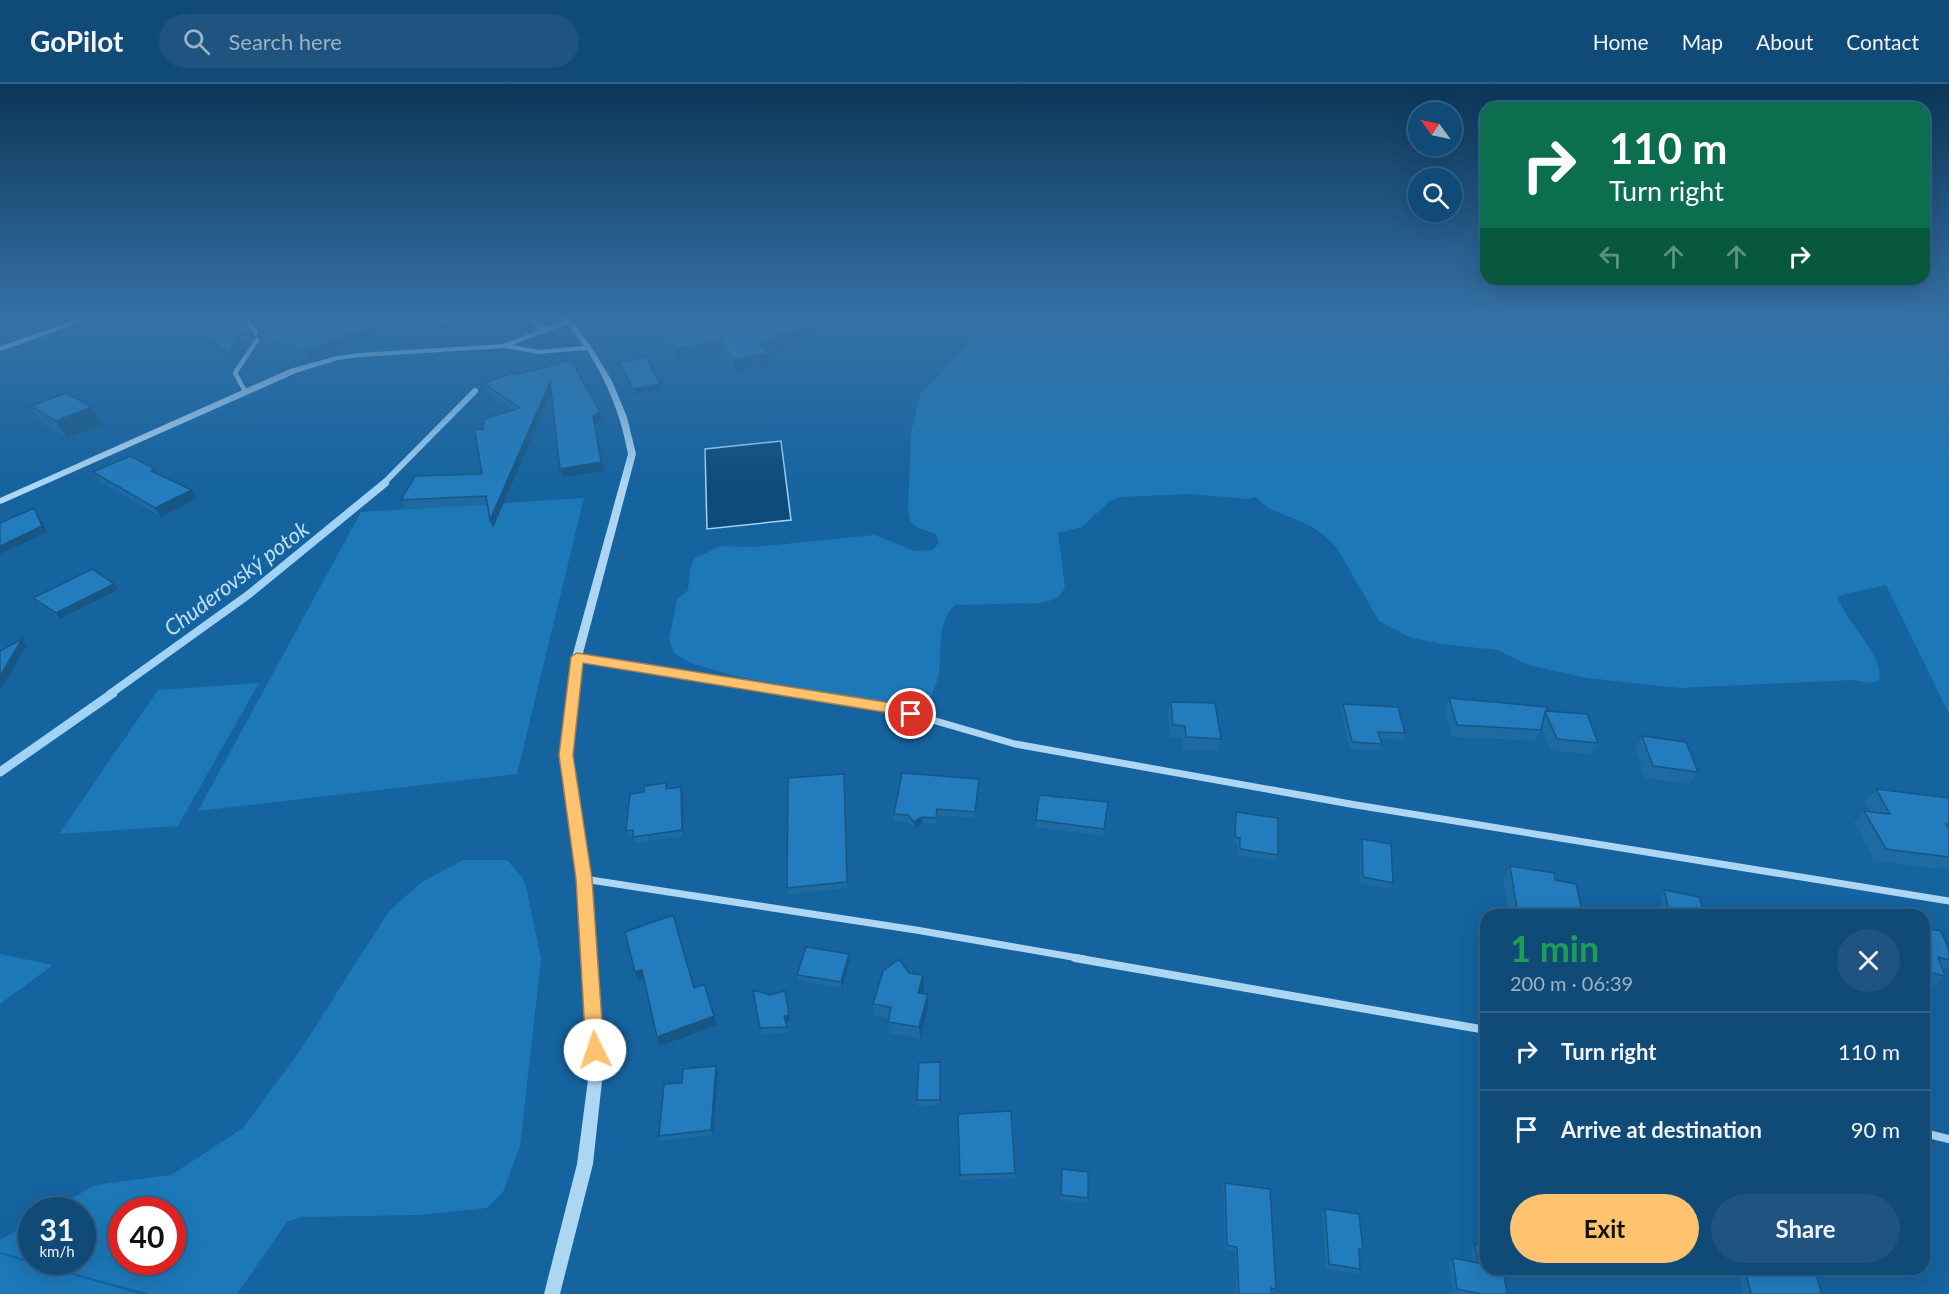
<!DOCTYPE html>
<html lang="en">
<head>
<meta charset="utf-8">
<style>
  :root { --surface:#104a77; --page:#1e547f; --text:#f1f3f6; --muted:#9cb3c6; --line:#306289; --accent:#ffc370 }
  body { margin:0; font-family:Lato,sans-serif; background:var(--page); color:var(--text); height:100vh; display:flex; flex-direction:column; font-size:22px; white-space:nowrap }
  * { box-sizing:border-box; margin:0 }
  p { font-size:20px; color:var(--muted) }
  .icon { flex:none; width:33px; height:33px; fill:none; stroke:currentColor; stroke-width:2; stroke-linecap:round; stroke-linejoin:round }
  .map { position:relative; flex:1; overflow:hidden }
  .details { position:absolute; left:1480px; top:825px; width:450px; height:366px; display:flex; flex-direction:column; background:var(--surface); border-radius:18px; box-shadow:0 6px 24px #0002,0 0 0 2px var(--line) }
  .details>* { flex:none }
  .guide { position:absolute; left:1480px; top:18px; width:450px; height:183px; border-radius:18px; box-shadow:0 6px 24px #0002,0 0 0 2px var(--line); background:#0b6e4f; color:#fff; overflow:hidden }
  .needle { width:39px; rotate:303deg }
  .controls { position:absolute; left:1408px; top:18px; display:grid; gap:12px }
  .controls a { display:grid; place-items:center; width:54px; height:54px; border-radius:50%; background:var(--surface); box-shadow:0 6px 24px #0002,0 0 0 2px var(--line); font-size:30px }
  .speed { position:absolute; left:18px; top:1113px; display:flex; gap:12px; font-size:30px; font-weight:700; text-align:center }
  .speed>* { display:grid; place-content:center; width:78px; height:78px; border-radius:50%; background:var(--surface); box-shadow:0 6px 24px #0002,0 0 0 2px var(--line); line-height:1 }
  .speed small { font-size:15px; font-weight:400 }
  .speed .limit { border:9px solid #d22; background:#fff; color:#111 }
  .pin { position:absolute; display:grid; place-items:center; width:51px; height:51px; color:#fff; margin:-26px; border:3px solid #fff; border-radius:50%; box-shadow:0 2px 6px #0007 }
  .me { position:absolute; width:66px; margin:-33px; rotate:356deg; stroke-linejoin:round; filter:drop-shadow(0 0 4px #0008) }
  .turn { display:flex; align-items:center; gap:21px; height:126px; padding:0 30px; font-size:27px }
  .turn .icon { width:78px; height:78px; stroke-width:2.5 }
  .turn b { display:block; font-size:42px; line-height:51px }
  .lanes { display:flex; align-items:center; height:57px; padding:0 30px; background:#0003; justify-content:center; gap:30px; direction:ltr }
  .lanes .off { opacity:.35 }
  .round { display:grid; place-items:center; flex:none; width:63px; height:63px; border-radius:32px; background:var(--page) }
  .head { display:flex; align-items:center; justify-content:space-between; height:102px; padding:0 30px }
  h1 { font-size:36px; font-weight:700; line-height:45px; color:#1e9e55 }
  .button { display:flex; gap:12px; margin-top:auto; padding:12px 30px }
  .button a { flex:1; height:69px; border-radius:36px; background:var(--accent); color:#111; font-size:24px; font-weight:700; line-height:69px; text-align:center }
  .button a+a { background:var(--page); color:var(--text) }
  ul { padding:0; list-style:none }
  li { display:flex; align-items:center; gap:18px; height:78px; padding:0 30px; border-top:2px solid var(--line) }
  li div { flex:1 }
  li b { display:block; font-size:22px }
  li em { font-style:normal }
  header { display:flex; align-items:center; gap:36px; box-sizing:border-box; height:84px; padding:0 30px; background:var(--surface); border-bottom:2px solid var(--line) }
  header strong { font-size:28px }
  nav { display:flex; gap:33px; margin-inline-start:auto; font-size:21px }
  .search { width:420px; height:54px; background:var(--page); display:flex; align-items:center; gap:15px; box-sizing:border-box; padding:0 21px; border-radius:33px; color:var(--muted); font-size:22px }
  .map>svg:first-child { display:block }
  .green { fill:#1d78b8; fill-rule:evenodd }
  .water { fill:#0d4b7b; stroke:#a0d3f6; stroke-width:1.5 }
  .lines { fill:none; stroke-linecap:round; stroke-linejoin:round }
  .stream-far2 { stroke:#a0d3f6; stroke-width:6 }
  .stream-far1 { stroke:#a0d3f6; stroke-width:8 }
  .stream { stroke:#a0d3f6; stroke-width:9 }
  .minor-far3 { stroke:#add6f3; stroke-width:4.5 }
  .minor-far2 { stroke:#add6f3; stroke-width:5 }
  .minor-far1 { stroke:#add6f3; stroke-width:7 }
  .minor { stroke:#add6f3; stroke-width:8 }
  .tertiary { fill:#add6f3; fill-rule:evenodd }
  .wall { fill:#1e6ba3 }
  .shaded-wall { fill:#185784 }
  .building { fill:#237cbd; stroke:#185784; stroke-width:1.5 }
  .route { fill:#ffc370; stroke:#a67f49; stroke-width:1.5 }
  .labels { text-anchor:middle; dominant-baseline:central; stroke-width:6; stroke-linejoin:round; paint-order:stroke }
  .water-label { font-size:22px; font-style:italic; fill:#bae0fa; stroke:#15639f }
</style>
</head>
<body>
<header>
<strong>GoPilot</strong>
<div class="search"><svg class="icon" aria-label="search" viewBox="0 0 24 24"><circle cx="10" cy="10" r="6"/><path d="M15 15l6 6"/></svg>Search here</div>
<nav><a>Home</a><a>Map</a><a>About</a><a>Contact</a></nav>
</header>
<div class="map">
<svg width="1949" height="1210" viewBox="0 0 1949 1210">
  <rect width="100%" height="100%" fill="#15639f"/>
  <path class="green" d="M1001 234H1949V630L1886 501 1837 512C1845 538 1885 572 1879 596L1870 599 1852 596 1679 604 1587 594 1528 581 1497 566 1441 560 1409 553 1379 537 1337 464 1325 452 1311 442 1268 424 1256 413 1248 415 1190 410 1120 413 1110 417 1082 443 1058 449 1065 504C1058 515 1052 517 1039 519L955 521C937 537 942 565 939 588 938 597 933 607 930 615L904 624 739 593 690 579 674 569 669 556 677 515 688 506 691 481 695 474 721 462 754 463 875 451 914 467 932 466 939 459 936 450 918 444 910 437 908 427 911 348 921 309 963 266Z
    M584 414 517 690 198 727 361 428Z
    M259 599 178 742 59 750 158 606Z
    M463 776H507L523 794 527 807 541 875 520 1062 503 1108 487 1124 419 1131 301 1133 287 1138 237 1210H150L33 1178H82V1126H51L95 1101 171 1091 243 1044 301 965 389 827 422 798ZM172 1126V1178H122V1126Z
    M0 870 53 881 0 920Z
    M31 1138V1177L0 1168V1156Z
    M0 1170 139 1210H0Z"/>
  <path class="water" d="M781 357 791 436 707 445 705 365Z"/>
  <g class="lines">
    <path class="stream-far2" d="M530 234 542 244
      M383 400 475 307"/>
    <path class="stream-far1" d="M110 610 248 511 385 399"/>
    <path class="stream" d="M0 688 113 609"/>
    <path class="minor-far3" d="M0 265 86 234
      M245 307 235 289 259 253 246 234"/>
    <path class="minor-far2" d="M577 573 806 610"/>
    <path class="minor-far1" d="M797 609 891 624 1015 660 1356 721 1949 817
      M584 795 916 846 1084 875"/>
    <path class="minor" d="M1075 874 1486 946
      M1924 1049 1949 1055"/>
    <path class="tertiary" d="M562 234H568L571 236 592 264 612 297 627 333 636 370 582 573 572 671 590 795 603 988 593 1080 560 1210H544L577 1080 589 988 578 795 560 671 572 573 628 370C621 332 608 299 587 266L538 270 505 264 360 273 338 276 296 289 3 419 0 420V414L290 285 337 272 360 269 503 260 564 237ZM567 240 584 262 538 266 512 261Z"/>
  </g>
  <path class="wall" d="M242 234 254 253 251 256 240 253 231 277 208 252 205 247Z
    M399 234H480L443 248 427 240 398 251 396 246Z
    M654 234H859L767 269 769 281 735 288 722 268 677 277Z
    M254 236 383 246 309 273 260 259 257 252 260 247Z
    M571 276 602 336 595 340 604 387 563 393 551 308 493 444 490 436 487 421 405 425 401 416 482 390 483 345 514 326 486 307 484 299Z
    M619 278 660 300 661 305 634 311 620 284Z
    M31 322 92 323 102 340 67 354 42 339Z
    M155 385 159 391 192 406 197 415 161 433 99 397 93 388Z
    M118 506 60 535 38 520 33 514Z
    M1449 614 1546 627 1598 659 1592 670 1551 667 1542 644 1535 657 1452 653 1445 625Z
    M1171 618 1221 655 1218 667 1183 665 1182 654H1170L1168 630Z
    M1343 620 1405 649 1403 656 1380 654 1382 660 1379 666 1350 665 1341 626Z
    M1642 652 1698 688 1689 700 1645 694 1635 665Z
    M844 690 848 804 788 810 787 804Z
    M979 695 975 734 937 731 936 740 922 739 914 744 908 738 894 737V730Z
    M681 703 683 709 684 752 635 759 633 752 629 753 626 747 668 705Z
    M1876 705 1949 714V786L1874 777 1854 739 1864 727 1871 728 1865 717Z
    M1108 718 1104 752 1035 743 1036 736Z
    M1236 728 1278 771 1276 777 1238 771V760L1233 759 1235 734Z
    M1362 755 1393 799 1390 805 1360 799V761Z
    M1510 782 1555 796 1583 831H1509L1503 794Z
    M1664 806 1705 831H1664L1660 813Z
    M1924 844 1949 866V880L1943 886 1945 892 1926 909H1924Z
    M849 870 850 876 842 904 799 897 797 891Z
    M909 889 923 891 924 903 922 910H928V922L920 955 889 949 888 938V934L875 932 873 920Z
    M790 937 786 938 788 949 762 950 760 944Z
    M940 978V1021L918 1022 917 1016Z
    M716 982 718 988 713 1051 661 1057 659 1052 682 999Z
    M958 1030 1015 1089V1094L960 1096Z
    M1062 1085 1088 1114 1087 1119 1060 1116Z
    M1225 1099 1276 1205 1273 1210H1236L1235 1168 1225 1166 1223 1104Z
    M1325 1125 1363 1165 1359 1170 1360 1185 1357 1190 1326 1185 1322 1130Z
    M1475 1160 1507 1210H1453L1449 1179 1453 1174 1473 1178 1471 1165Z
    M1738 1185H1814L1822 1210H1743Z"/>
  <path class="shaded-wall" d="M466 234H480L443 248 441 243Z
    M829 234H859L764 270 768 269 769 281 735 288 733 276 760 259Z
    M425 235 427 240 398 251 396 246Z
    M380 240 383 246 309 273 306 266Z
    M238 248 240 253 231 277 229 272Z
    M251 248 254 253 251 256 249 251Z
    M720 256 722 268 677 277 675 265Z
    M550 298 552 306 493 444 490 436Z
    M660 300 661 305 634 311 633 305Z
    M92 323 102 340 67 354 56 337Z
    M600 328 602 336 595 340 604 387 563 393 560 385 593 332Z
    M155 385 161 394 151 387Z
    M192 406 197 415 161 433 155 424Z
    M34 424 38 430 47 448 0 470V462Z
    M114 500 118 506 60 535 56 529Z
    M22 555 27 561 0 606V592Z
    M844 690V696L848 804 847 798Z
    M681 703 683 709 684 752 682 746Z
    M922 733V739L914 744V738Z
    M849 870 850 876 842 904 841 898Z
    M642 886 645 894 639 897 635 888Z
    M923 891 924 903 919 921 918 909Z
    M704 900 717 941 660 962 657 953Z
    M785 907 790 937 786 938 784 932Z
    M928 910V922L920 955 919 943Z
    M716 982 718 988 713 1051 711 1046Z"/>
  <path class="building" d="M242 234 241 238H244L251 248 249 251 238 248 229 272 205 247Z
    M286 234H369L380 240 306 266 257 252 260 246 254 236Z
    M399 234H466L441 243 425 235 396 246Z
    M658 234H829L760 259 768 269 733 276 720 256 675 265Z
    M646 273 660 300 633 305 619 278Z
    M571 276 600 328 593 332 601 378 560 385 550 298 490 436 486 412 401 416 415 392 482 390 475 346 483 345 484 335 520 324 484 299 512 289 515 291Z
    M66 309 92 323 56 337 31 322Z
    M130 372 155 385 151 387 192 406 155 424 93 388Z
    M34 424 42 442 0 462V439Z
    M92 485 114 500 56 529 33 514Z
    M22 555 0 592V567Z
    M1449 614 1547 623 1546 627 1587 630 1598 659 1557 655 1545 628 1541 646 1457 641Z
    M1171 618 1215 619 1221 655 1186 653 1185 642 1173 641Z
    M1343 620 1398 623 1405 649 1378 648 1382 660 1352 658Z
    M1642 652 1686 658 1698 688 1653 682Z
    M902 689 979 695 975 728 937 725 936 734 922 733 914 738 908 731 894 730Z
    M844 690 847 798 787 804 788 694Z
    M666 699V705L681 703 682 746 633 753V746L626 747 630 710 644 708V702Z
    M1876 705 1949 714V740H1946L1949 745V773L1886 765 1864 727 1890 730Z
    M1039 711 1108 718 1104 745 1036 736Z
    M1236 728 1278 734V771L1240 765V754L1235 753Z
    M1362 755 1391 760 1393 799 1363 793Z
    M1510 782 1554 789 1555 796 1576 800 1583 831H1518Z
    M1664 806 1699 813 1705 831H1670Z
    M673 831 694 904 704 900 714 932 657 953 642 886 635 888 625 848Z
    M1924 844 1941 847 1949 866V876L1938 873 1945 892 1924 887Z
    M806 863 849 870 841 898 797 891Z
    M899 875 909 889 923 891 918 909 928 910 919 943 888 938 891 923 873 920 883 887Z
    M753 906 770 911 785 907 789 931 784 932 787 943 760 944Z
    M940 978V1016H917L919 979Z
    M716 982 711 1046 659 1052 664 1000 682 999 683 985Z
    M1011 1027 1015 1089 960 1091 958 1030Z
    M1062 1085 1088 1088V1114L1061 1111Z
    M1225 1099 1270 1105 1276 1205 1271 1204 1272 1210H1239L1237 1163 1227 1161Z
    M1325 1125 1359 1130 1363 1165H1359L1360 1185 1329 1180Z
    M1475 1160 1486 1162V1185H1503L1507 1210H1482L1457 1205 1453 1174 1478 1179Z
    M1745 1185H1814L1822 1210H1751Z"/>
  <linearGradient id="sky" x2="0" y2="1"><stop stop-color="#0c3657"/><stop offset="0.58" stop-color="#3571a6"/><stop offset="1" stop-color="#3571a6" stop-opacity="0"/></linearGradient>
  <rect width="1949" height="403" fill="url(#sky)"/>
  <path class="route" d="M577 569 891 619 916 627 918 630 911 635 890 629 583 579 573 671 592 795 604 966 602 973 595 975 588 973 586 966 576 795 559 671 571 573Z"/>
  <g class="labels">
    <g class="water-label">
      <text transform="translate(236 494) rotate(-37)">Chuderovský potok</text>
    </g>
  </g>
</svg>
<div class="controls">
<a><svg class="needle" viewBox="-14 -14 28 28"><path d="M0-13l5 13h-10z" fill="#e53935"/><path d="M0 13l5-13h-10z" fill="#9cb3c6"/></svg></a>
<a><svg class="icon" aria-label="search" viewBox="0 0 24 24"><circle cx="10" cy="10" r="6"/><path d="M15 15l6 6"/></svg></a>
</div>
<div class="speed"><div>31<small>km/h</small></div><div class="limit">40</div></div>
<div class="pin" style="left:911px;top:630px;background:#d93025"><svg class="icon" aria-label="arrive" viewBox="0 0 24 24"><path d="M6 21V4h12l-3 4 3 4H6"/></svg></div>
<svg class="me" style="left:595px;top:966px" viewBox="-20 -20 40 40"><circle r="19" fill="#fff"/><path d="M0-13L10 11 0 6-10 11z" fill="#ffc370"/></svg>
<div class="guide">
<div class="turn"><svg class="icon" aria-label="right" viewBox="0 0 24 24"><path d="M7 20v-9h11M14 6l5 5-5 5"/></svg><div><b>110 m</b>Turn right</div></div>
<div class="lanes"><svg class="icon off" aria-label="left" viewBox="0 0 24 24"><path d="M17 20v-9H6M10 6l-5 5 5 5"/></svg><svg class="icon off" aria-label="ahead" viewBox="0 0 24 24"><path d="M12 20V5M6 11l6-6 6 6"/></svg><svg class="icon off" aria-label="ahead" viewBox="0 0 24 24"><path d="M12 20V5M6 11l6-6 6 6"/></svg><svg class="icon" aria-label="right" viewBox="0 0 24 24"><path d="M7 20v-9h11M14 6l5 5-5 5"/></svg></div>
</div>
<section class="details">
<div class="head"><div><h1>1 min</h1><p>200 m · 06:39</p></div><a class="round"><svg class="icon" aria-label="close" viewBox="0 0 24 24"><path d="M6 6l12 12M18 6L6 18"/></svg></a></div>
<ul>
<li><svg class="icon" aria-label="right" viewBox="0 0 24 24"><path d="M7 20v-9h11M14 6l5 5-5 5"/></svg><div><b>Turn right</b></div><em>110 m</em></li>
<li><svg class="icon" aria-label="arrive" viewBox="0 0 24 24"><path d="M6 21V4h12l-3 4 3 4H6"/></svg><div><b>Arrive at destination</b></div><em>90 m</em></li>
</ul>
<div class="button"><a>Exit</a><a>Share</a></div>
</section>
</div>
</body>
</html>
